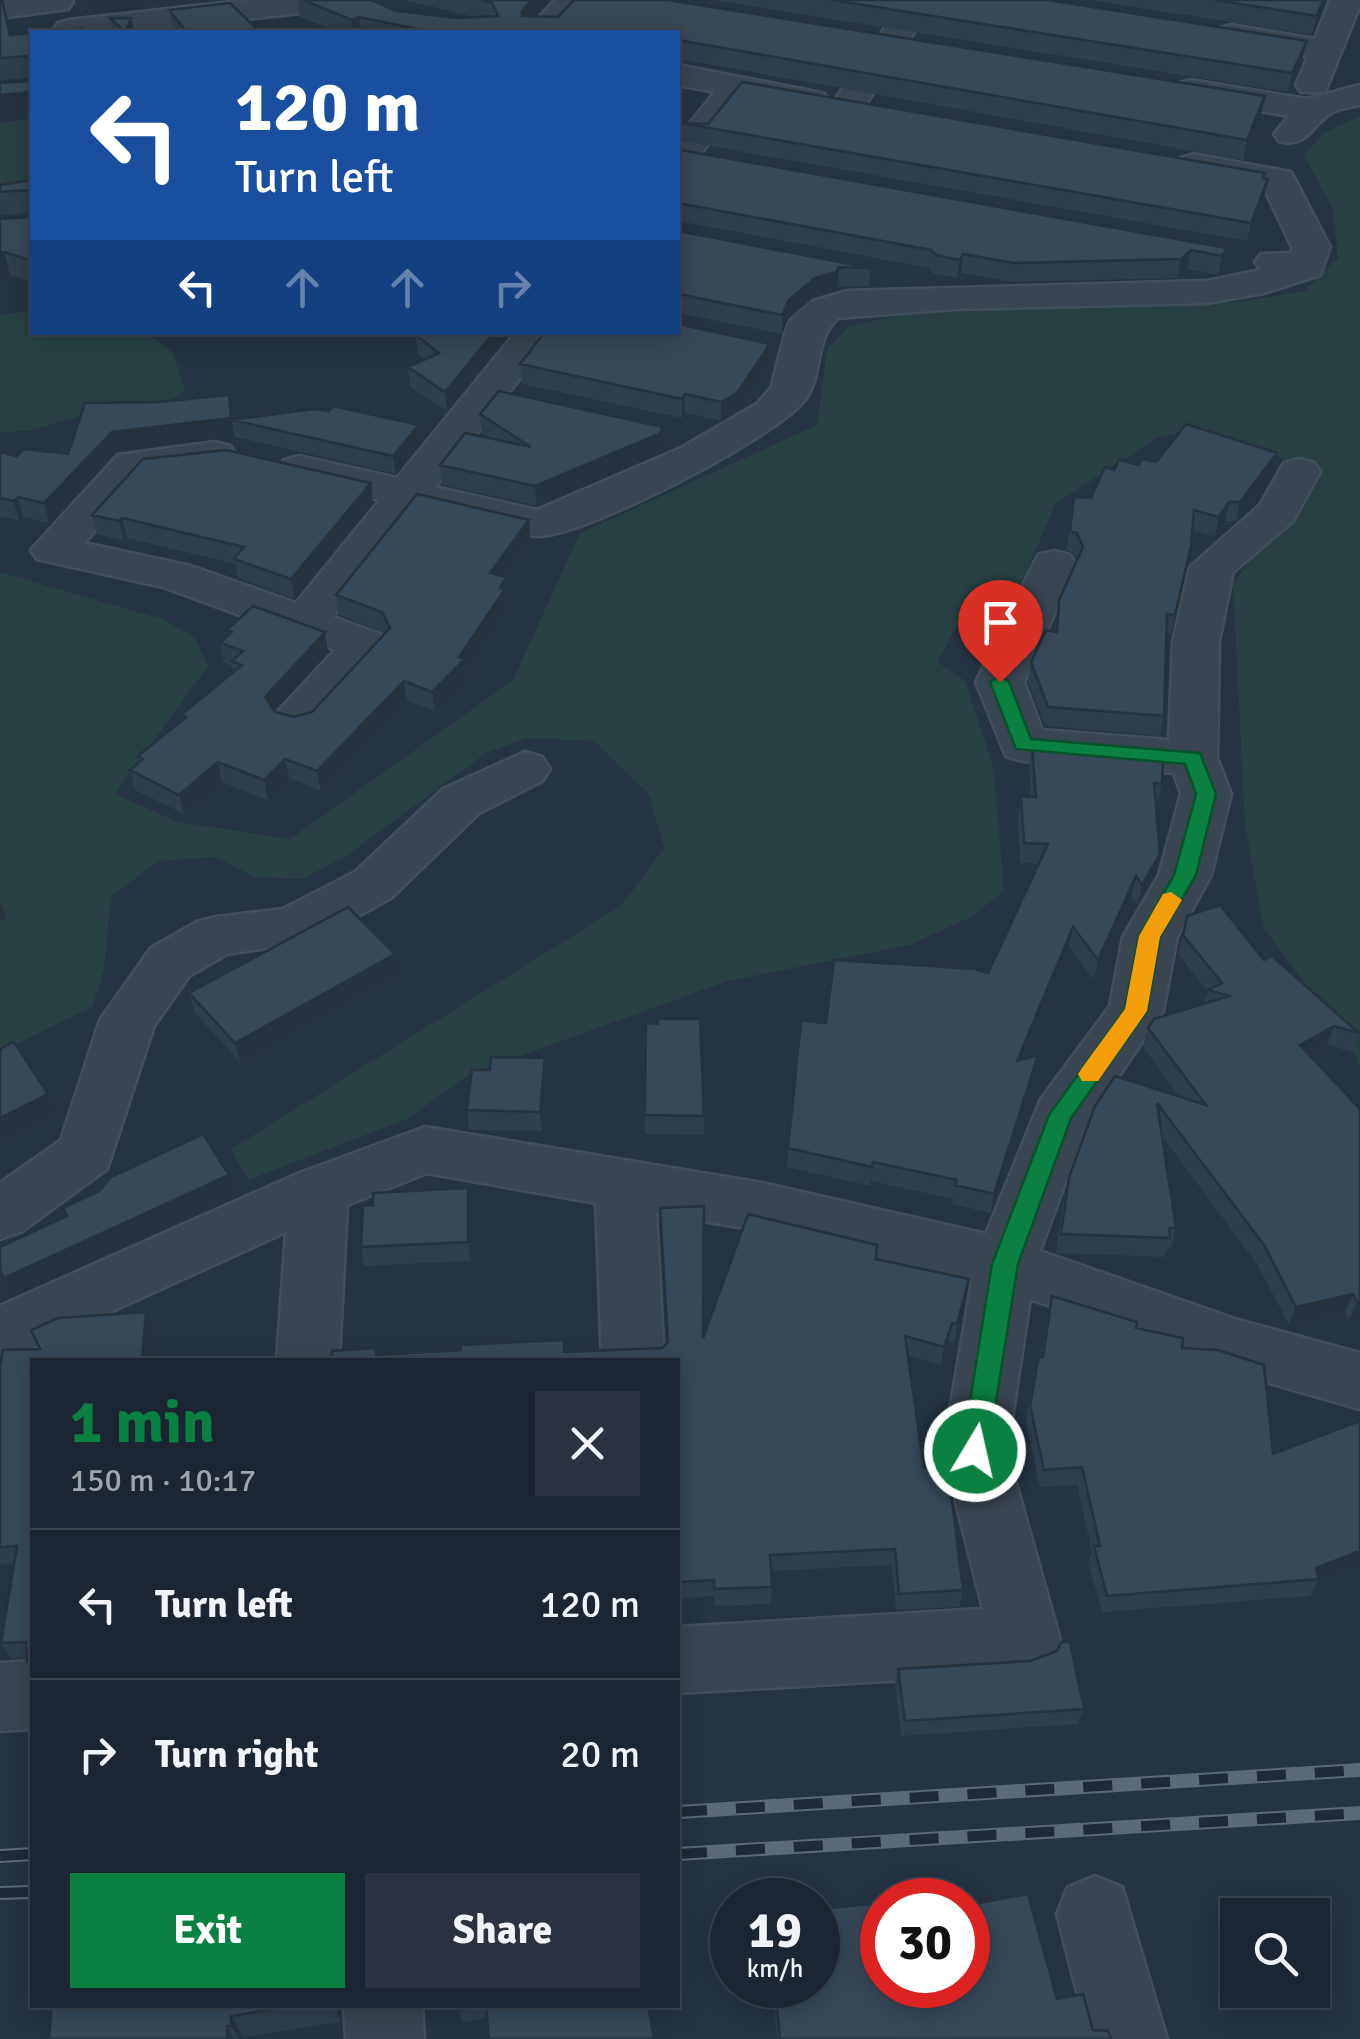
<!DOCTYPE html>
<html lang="en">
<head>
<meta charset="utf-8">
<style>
  :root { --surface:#1c2632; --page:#29323e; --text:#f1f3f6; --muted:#a0a5ac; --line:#3a434d; --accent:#0b8043 }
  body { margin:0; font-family:Signika,sans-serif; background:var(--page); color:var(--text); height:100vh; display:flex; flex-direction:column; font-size:38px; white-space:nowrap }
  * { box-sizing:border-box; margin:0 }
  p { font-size:32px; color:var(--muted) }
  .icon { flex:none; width:55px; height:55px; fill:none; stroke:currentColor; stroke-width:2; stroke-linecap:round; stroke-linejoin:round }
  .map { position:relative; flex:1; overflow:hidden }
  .sheet { position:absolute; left:30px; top:1358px; width:650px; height:650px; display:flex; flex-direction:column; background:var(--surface); border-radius:0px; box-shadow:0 5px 25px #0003,0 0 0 2px var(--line) }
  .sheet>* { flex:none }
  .hud { position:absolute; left:30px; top:30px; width:650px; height:305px; border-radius:0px; box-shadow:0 5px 25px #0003,0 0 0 2px var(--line); background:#1a4fa0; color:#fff; overflow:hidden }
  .tools { position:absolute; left:1220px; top:1898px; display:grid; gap:20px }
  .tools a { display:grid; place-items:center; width:110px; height:110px; border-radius:0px; background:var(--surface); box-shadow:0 5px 25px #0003,0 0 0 2px var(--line); font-size:50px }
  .speed { position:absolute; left:710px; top:1878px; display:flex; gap:20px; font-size:50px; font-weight:700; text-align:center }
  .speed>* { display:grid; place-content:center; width:130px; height:130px; border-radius:50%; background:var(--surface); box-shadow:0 5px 25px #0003,0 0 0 2px var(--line); line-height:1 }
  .speed small { font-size:25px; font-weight:400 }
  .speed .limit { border:15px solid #d22; background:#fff; color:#111 }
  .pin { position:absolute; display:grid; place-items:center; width:85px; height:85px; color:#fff; margin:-102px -42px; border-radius:50% 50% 50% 0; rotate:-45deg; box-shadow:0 0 10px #0007 }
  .pin .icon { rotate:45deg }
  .me { position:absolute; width:110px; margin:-55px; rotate:9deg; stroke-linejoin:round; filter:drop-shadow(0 0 8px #0008) }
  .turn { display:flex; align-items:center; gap:35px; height:210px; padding:0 40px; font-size:45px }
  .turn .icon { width:130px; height:130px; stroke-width:2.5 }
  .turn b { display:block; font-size:70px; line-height:85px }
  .lanes { display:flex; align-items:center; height:95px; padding:0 40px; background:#0003; justify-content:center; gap:50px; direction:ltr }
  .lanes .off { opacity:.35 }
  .round { display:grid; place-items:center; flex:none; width:105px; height:105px; border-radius:0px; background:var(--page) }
  .summary { display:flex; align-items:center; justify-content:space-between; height:170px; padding:0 40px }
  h1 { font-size:60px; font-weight:700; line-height:75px; color:var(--accent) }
  .action { display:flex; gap:20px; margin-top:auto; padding:20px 40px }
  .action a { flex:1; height:115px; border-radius:0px; background:var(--accent); color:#fff; font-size:40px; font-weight:700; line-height:115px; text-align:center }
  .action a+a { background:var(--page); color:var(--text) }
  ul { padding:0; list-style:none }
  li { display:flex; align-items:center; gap:30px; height:150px; padding:0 40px; border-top:2px solid var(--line) }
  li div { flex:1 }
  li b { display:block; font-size:38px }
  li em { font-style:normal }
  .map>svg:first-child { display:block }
  .green { fill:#274143 }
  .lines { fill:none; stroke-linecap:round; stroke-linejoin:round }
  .minor-casing { stroke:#434e5b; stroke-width:5 }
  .minor { fill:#394551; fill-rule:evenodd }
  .rail-casing { stroke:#5b6978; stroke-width:14 }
  .rail { stroke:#1e2a37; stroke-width:10; stroke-dasharray:29; stroke-linecap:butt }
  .wall { fill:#2f3e4c }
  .shaded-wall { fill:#26323e }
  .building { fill:#374858; stroke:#26323e; stroke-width:2.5 }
  .route { fill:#0b8043; stroke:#07532c; stroke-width:2.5 }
  .slow { fill:#f59e0b }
</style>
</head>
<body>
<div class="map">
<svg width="1360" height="2039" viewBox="0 0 1360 2039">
  <rect width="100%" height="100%" fill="#253342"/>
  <path class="green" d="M1360 116V1069L1353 1049 1263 927 1245 824 1233 584 1315 469 1193 429 1157 438 1055 504 1012 607 963 613 938 662 965 681 993 765 1004 891 971 917 910 945 728 981 470 1074 407 1119 248 1180 231 1149 622 905 664 848 649 794 594 741 527 738 486 753 349 854 303 879 254 877 216 857 159 861 111 896 104 970 92 1007 0 1052V572L165 620 195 638 208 666 115 794 178 822 290 839 513 680 580 533 817 425 827 349 849 327 904 313 1236 302 1304 291 1338 258 1333 209 1304 155 1323 133Z
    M26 119 32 121V199L0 201V123Z
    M32 310V332L147 333 173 353 185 390 161 409 97 411 28 431 0 432V315Z"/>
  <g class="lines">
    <defs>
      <path id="minor" d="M0 0H71L73 2 68 9 0 18Z
        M250 0H350L345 7 334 9 132 32 53 30 58 23 69 20Z
        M555 0H589L559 32H526Z
        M904 0H936L859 114H835L830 107Z
        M1330 0H1360V5L1325 92H1301L1296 85 1308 57 1231 45 1220 42 1215 35 1220 28 1231 25 1315 39Z
        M678 65 812 91 824 94 829 101 824 108 812 111 745 98 690 167 678 171V138L715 92 678 85Z
        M1191 80 1307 99 1360 85V105C1352 107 1342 108 1335 111 1311 122 1310 149 1279 141L1274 134 1289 116 1179 97 1174 90 1179 83Z
        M1193 154 1291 172 1330 247 1320 275 1264 293 1207 303 954 309 838 318C813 340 824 376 804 401 773 439 587 535 539 536 508 536 450 516 418 509L333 617 383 635 390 645 314 728 297 733 280 728 273 717 335 650 163 587 37 559 31 550 118 455 215 442 230 446 236 455 230 464 146 475 84 543 191 566 296 603 380 500 284 478 278 469 284 460 299 456 397 478 516 332H556L435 487 537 510 681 448 757 404 771 388 787 326 792 318 810 302 847 291 1207 281 1261 270 1255 262 1261 254 1291 253 1292 247 1264 188 1181 172 1175 165 1181 158Z
        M1299 459 1314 463 1320 472 1293 521 1233 572 1219 641 1217 758 1231 794 1211 875 1177 937 1163 1011 1087 1123 1040 1251 1238 1320 1360 1353V1409L1238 1374 1030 1299 1007 1451 1060 1640 1050 1663 1025 1673 678 1693V1627L983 1609 943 1451 972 1281 762 1231 656 1213 664 1360H602L596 1203 427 1173 347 1205 339 1360H277L286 1232 0 1362V1306L297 1174 425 1127 762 1183 986 1234 1041 1099 1110 1006 1123 937 1159 875 1181 794 1174 773 1023 761 1006 756 976 682 1038 555 1054 551 1070 555 1076 565 1024 682 1042 730 1169 740 1173 641 1190 567 1260 505 1284 463Z
        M525 752 542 757 550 769 542 781 479 813 391 898 312 941 227 954 189 976 154 1026 107 1169 21 1232 0 1239V1183L61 1140 100 1020 151 948 197 922 216 917 283 909 355 872 443 789Z
        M32 1661V1729L0 1731V1663Z
        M1095 1876 1122 1887 1167 2039H1089L1057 1914 1068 1887Z
        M344 2005H422L424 2039H346Z"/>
    </defs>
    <use href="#minor" class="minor-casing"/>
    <use href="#minor" class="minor"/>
    <defs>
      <path id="rail" d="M678 1812 1360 1770
        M678 1854 1360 1813
        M0 1856 32 1854
        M0 1893 32 1892"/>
    </defs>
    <use href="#rail" class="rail-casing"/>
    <use href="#rail" class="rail"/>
  </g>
  <path class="wall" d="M0 0 10 35 32 33V115L0 118 30 81V78L0 80Z
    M298 0H371L397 11 458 18 474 17 405 0H542V8L535 16 558 17 574 0H668L1265 96 1261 115 1243 160 678 59V32H338L300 17Z
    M714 0H1048L1302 60 1288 92Z
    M1091 0H1326L1312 35Z
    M169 10 260 32H174Z
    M110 18H131L134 32H113Z
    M678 123 1264 178V198L1247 241 681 141 678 144Z
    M678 148 681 150 1227 248 1223 267 1218 275 1187 269 1177 278 1011 282 961 273 957 278 934 274 929 268 678 221Z
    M32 180V282L10 275 0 278V219L29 217V213L0 215V185Z
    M678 231 871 268 869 286H838L834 291 814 297 788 319 782 334 678 313Z
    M420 332H511L447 411 410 387 408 367 425 359 418 354 416 335Z
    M769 363 736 412 721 421 685 413 682 418 522 384 520 364Z
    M480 414 663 427V446L659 453 537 506 442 485 440 465 488 438 482 434Z
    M233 420 419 425 421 442 396 474 235 437 233 427 234 437 117 451 49 523 23 517 19 521 0 516V452L17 456 68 454Z
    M1156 462 1272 473 1236 522 1225 521 1215 537 1192 530 1191 546 1171 635 1167 634 1164 716 1160 736 1045 726 1028 682 1031 662 1055 632 1059 600 1077 561 1073 553 1067 550 1074 497 1091 498 1114 470Z
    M373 502 295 599 238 578 235 564 127 538 124 541 97 534 92 515Z
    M530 539 504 577 508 597 506 601V609L466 669 467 678 435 711 407 701 321 791 289 778 268 800 222 782 184 814 135 790 130 770 139 762 138 756 182 720 181 715 234 672 232 666 224 663 220 643 228 636 227 630 325 632 328 652 275 711 294 717 312 712 385 633 339 615 336 595Z
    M1032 745 1162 784 1157 803H1156V874L1138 904 1131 896 1094 980 1069 947 1022 1060 1034 1074 991 1213 952 1204 953 1199 871 1181 870 1186 787 1167 788 1148 826 1023 988 973 1039 864 1020 863 1018 817 1021 797H1031L1029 765Z
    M1187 916 1264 960 1359 1033 1352 1052 1327 1045 1310 1055 1360 1318 1349 1320 1345 1312 1289 1325 1257 1264 1162 1136 1176 1228 1171 1247H1168L1165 1257 1056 1253 1064 1196 1069 1177 1095 1106 1180 1097 1143 1047 1148 1028 1204 1004 1208 992 1178 954Z
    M398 973 240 1062 194 1012 189 993Z
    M545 1058 546 1077 542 1131 469 1130 467 1110 490 1070Z
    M645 1115 704 1116V1135L645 1134Z
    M468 1188 471 1207V1261L364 1266 361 1247 373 1205Z
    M660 1208 703 1338 876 1259 965 1297 954 1342 948 1341 941 1365 908 1356 924 1468 963 1590 959 1607 896 1610 892 1565 771 1571 772 1587 771 1604 714 1606V1596L678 1599V1360H331L378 1355 461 1350 564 1340 565 1351 662 1348 667 1343Z
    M1052 1296 1182 1348 1273 1454 1360 1421V1564L1318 1581 1310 1596 1102 1612 1088 1563 1092 1552 1077 1485 1040 1487 1026 1423 1034 1374 1039 1356 1041 1357 1048 1314Z
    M146 1312 152 1330 32 1360V1672L27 1662V1658L11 1659 1 1643 14 1563 2 1564 0 1561V1366L39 1349 31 1330Z
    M898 1669 1084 1709 1078 1724 901 1736 895 1684Z
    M772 1985H818L1057 1999 1093 2030 1111 2039H777Z
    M52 2005H340L341 2022 243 2037V2039H49Z
    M458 2005H648L487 2018 462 2022Z"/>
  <path class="shaded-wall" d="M88 0H146L144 8 91 14Z
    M153 0H209V1L154 7Z
    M532 0H542V8L523 29 522 11Z
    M1323 0H1326L1312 35 1317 16Z
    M359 17 361 32H353L352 20Z
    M131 18 134 32H126Z
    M1307 41 1302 60 1288 92 1292 73Z
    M32 92V115L0 118V95Z
    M1265 96 1261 115 1243 160 1247 140Z
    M681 123V141L678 144V126Z
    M1268 179 1264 198 1247 241 1251 223Z
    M1227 248 1223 267 1218 275 1222 256Z
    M1191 250 1187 269 1177 278 1181 259Z
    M4 252 10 275 0 278V253Z
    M963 254 961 273 957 278 960 260Z
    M839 267 838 286 834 291 814 297 788 319 782 334V315L789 300 815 278Z
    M494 332H511L447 411 445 392Z
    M770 344 769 363 736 412 721 421V402Z
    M685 394V413L682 418V399Z
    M229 395 234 437 117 451 49 523 44 503 112 432Z
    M419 425 421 442 396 474 393 456Z
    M663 427V446L659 453 537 506 535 486Z
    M1277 453 1272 473 1236 522 1240 502Z
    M371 483 373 502 295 599 291 579Z
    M18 497 23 517 19 521 14 501Z
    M1229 502 1225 521 1215 537 1219 517Z
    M122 518 127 538 124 541 119 521Z
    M529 520 530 539 492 593 490 573Z
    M507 577 508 597 506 601V609L466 669 467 678 435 711 432 692Z
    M325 632 328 652 269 717 265 697Z
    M404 681 407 701 321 791 317 771Z
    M285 759 289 778 268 800 264 780Z
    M218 762 222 782 184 814 179 795Z
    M1160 854 1156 874 1138 904 1142 885Z
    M1136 876 1131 896 1094 980 1098 960Z
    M0 901 6 918 0 921Z
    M1073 927 1069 947 1013 1080 1017 1061Z
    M395 954 398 973 240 1062 235 1043Z
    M1334 1026 1327 1045 1293 1065 1300 1045Z
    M1038 1055 1034 1074 991 1213 994 1194Z
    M545 1058 546 1077 542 1131 540 1112Z
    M48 1094 55 1113 0 1141V1118Z
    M229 1175 234 1194 12 1297 4 1278Z
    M468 1188 471 1207V1261L468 1242Z
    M1353 1294 1345 1312 1289 1325 1296 1307Z
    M1360 1301V1318L1349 1320 1357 1302Z
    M146 1312 152 1330 150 1360H142Z
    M952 1323 948 1341 941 1365 944 1347Z
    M1360 1551V1564L1318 1581 1316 1568Z
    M334 2005H340L341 2022Z
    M231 2016 243 2037V2039H239L231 2026Z
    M227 2026 234 2039H227Z"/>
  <path class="building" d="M0 0H2L10 35 32 33V92L0 95V83L30 81 29 56 0 58Z
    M303 0H371L397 11 458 18 498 16 492 2 481 0H532L522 11V16L558 17 574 0H668L1265 96 1247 140 678 40V32H432L359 17 352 20Z
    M832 0H1048L1307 41 1292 73Z
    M1215 0H1323L1317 16Z
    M230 3 260 32H187L169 10Z
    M110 18H131L126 32H125Z
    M84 28 86 32H40Z
    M742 82 1265 173 1263 178 1268 179 1251 223 681 123 678 126V123L708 124Z
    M678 148 681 150 1227 248 1222 256 1191 250 1181 259 1014 263 963 254 960 260 936 255 931 250 678 203Z
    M32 180V261L4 252 0 253V219L29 217V190L0 192V185Z
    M678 231 871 268 839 267 836 272 815 278 789 300 782 315 678 294Z
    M678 324 770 344 737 393 721 402 685 394 682 399 520 364 545 332H678Z
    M422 332H494L445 392 408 367 439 353 416 335Z
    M499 391 663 427 659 434 535 486 440 465 465 433 531 447 480 414Z
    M229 395 231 418 112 432 44 503 18 497 14 501 0 498V452L17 456 24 449 68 454 85 403 158 402Z
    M333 406 419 425 393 456 232 420 314 409 329 411Z
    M1186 424 1277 453 1240 502H1229L1219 517 1194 510 1191 546 1175 615 1167 614 1164 716 1048 707 1031 662 1046 630 1057 632 1059 600 1083 547 1077 533 1070 531 1074 497 1091 498 1105 467 1114 470 1119 460 1139 465 1142 459 1156 462Z
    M226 450 371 483 291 579 234 559 244 547 122 518 119 521 92 515 143 459Z
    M417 494 529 520 490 573 507 577 500 588 505 589 459 657 465 659 432 692 404 681 317 771 285 759 264 780 218 762 179 795 130 770 143 759 138 756 186 717 181 715 242 665 232 661 243 651 220 643 232 632 227 630 253 606 325 632 265 697 275 712 294 717 312 712 390 628 382 612 336 595Z
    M1032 745 1163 756 1162 784 1154 783 1160 854 1142 885 1136 876 1098 960 1073 927 1017 1061 1038 1055 994 1194 955 1185 957 1180 873 1162 872 1167 788 1148 801 1021 826 1023 834 960 975 969 988 973 1048 844 1024 843 1021 797H1036Z
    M1220 905 1264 960 1272 956 1359 1033 1334 1026 1300 1045 1360 1109V1301L1357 1302 1353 1294 1296 1307 1264 1245 1157 1103 1176 1228H1169L1170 1238 1061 1234 1069 1177 1095 1106 1115 1076 1206 1105 1148 1028 1154 1019 1229 996 1208 990 1222 983 1183 935 1187 916Z
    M348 907 395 954 235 1043 189 993Z
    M658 1019H700L704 1116 645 1115 646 1023 658 1024Z
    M14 1042 48 1094 0 1118V1049Z
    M491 1057 545 1058 540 1112 467 1110 472 1070H490Z
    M203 1134 229 1175 4 1278 0 1270V1247L67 1216 63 1208 99 1191 111 1177Z
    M468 1188V1242L361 1247 363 1206 373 1205V1193Z
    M704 1206 703 1338 748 1214 877 1245 876 1259 969 1279 957 1324 952 1323 944 1347 905 1336 924 1468H948L963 1590 899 1594 895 1549 770 1555 772 1587 714 1589V1580L678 1582V1360H331L332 1351 376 1348V1355L461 1350V1345L564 1340V1352L662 1348 668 1342 660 1208Z
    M1052 1296 1137 1322 1136 1328 1183 1338 1182 1348 1218 1350 1264 1365 1273 1454 1360 1421V1551L1316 1568 1319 1579 1107 1596 1094 1546H1100L1082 1467 1044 1470 1030 1406 1039 1356 1043 1357Z
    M146 1312 142 1360H32V1662H27L26 1642 1 1643 17 1546 0 1547V1366L3 1350 40 1349 31 1330 58 1318Z
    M1061 1642H1070L1084 1709 905 1721 898 1669 1030 1661 1057 1651Z
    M1028 1894 1057 1999 1083 1994 1093 2030 1108 2031 1111 2039H780L775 1985H818V1909L882 1903V1985H968V1905Z
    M52 2005H299L231 2016V2026H227V2039H49Z
    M458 2005H648L654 2039H489L486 2006 459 2010Z"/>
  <path class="route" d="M1000 676 1009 682 1031 739 1200 753 1216 794 1196 875 1160 937 1147 1011 1071 1118 1018 1264 988 1451 985 1459 975 1463 965 1459 962 1451 992 1264 1049 1115 1125 1009 1139 936 1174 875 1196 794 1185 764 1016 749 990 682Z"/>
  <path class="slow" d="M1171 892 1182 900 1160 937 1147 1011 1098 1081H1082L1078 1074 1082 1068 1125 1009 1139 936 1163 894Z"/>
</svg>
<div class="tools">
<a><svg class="icon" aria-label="search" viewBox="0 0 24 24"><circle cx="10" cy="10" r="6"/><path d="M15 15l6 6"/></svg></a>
</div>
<div class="speed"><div>19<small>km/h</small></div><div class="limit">30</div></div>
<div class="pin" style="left:1000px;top:682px;background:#d93025"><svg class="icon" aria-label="arrive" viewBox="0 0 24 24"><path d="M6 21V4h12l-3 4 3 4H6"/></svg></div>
<svg class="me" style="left:975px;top:1451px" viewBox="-20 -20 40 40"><circle r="17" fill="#0b8043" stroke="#fff" stroke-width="3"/><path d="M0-11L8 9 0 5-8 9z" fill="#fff"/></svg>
<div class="hud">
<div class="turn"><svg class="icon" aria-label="left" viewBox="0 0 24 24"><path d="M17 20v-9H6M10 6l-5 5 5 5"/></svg><div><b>120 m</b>Turn left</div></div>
<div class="lanes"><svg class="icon" aria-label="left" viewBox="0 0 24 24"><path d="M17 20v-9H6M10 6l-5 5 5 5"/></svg><svg class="icon off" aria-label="ahead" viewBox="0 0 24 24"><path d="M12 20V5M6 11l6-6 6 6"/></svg><svg class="icon off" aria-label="ahead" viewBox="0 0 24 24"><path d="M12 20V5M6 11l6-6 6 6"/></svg><svg class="icon off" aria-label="right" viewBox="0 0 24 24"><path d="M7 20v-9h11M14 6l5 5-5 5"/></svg></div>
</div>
<section class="sheet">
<div class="summary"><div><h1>1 min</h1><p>150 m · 10:17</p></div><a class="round"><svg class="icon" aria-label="close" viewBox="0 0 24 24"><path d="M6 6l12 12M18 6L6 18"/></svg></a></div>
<ul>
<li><svg class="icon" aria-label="left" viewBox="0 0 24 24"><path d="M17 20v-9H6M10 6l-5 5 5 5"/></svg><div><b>Turn left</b></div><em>120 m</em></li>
<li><svg class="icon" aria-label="right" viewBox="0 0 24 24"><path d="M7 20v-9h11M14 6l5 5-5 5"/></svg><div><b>Turn right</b></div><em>20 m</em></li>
</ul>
<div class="action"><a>Exit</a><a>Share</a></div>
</section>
</div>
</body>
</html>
